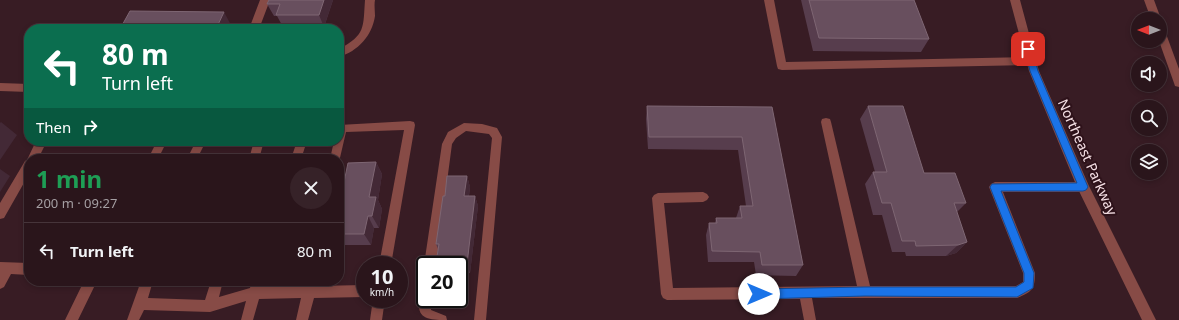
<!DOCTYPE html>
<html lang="en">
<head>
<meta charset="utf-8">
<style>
  :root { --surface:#2a151b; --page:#362228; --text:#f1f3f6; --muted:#a59fa3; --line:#46343a }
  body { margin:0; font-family:"Noto Sans",sans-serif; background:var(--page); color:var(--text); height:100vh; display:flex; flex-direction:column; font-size:15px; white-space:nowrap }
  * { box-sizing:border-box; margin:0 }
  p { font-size:13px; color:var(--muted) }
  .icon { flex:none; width:22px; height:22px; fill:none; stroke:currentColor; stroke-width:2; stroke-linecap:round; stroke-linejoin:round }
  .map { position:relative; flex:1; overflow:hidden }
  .drawer { position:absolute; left:24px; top:154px; width:320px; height:132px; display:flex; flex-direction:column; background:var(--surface); border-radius:16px; box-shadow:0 2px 6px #0003,0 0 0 1px var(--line) }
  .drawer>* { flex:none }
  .hud { position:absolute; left:24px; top:24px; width:320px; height:122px; border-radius:16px; box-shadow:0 2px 6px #0003,0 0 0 1px var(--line); background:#0b6e4f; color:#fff; overflow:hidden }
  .needle { width:26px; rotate:270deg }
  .fabs { position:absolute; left:1131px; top:12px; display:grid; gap:8px }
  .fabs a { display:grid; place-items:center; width:36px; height:36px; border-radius:50%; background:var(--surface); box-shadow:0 2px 6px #0003,0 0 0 1px var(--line); font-size:20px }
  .speed { position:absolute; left:356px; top:256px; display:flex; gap:8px; font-size:20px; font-weight:700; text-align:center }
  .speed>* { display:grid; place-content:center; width:52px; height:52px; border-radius:50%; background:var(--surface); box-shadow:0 2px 6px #0003,0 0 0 1px var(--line); line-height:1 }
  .speed small { font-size:10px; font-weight:400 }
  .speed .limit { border:2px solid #111; border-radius:6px; background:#fff; color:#111 }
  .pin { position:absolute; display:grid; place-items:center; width:34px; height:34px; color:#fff; margin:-17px; border-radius:8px; box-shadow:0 2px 6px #0006 }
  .me { position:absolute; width:44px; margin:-22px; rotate:90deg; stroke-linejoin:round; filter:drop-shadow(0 0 3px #0008) }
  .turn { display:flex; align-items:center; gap:14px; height:84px; padding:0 12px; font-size:18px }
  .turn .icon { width:52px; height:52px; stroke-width:2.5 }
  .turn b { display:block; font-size:28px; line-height:34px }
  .then { display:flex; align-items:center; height:38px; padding:0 12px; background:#0003; gap:8px; font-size:15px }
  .round { display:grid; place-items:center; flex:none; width:42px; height:42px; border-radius:21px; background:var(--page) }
  .summary { display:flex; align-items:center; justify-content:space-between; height:68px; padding:0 12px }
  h1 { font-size:24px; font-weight:700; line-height:30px; color:#1e9e55 }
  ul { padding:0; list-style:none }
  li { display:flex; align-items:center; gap:12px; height:56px; padding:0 12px; border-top:1px solid var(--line) }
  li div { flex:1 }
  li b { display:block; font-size:15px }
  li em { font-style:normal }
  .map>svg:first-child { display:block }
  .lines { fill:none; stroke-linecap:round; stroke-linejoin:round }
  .lane { fill:#874b46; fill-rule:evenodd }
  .street { fill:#874b46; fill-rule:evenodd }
  .wall { fill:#573d4d }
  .shaded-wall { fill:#432936 }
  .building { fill:#684f5e; stroke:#7e6673 }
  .route { fill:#1a73e8; stroke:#114b97 }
  .labels { text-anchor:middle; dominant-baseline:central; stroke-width:4; stroke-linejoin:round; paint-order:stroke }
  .street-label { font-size:14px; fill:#f6e1e6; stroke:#2e121a }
</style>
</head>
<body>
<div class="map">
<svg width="1179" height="320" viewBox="0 0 1179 320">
  <rect width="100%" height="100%" fill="#381c24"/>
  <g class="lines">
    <path class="lane" d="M260 0H270L259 29H249Z
      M365 0H375C374 5 375 11 375 16 372 36 358 51 339 57V49C366 35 363 27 365 0Z
      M764 0H774L786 62 1031 57 1034 58 1036 61 1034 64 1031 65 782 70 778 69 777 66Z
      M1144 0H1154L1161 19 1160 20 1151 19Z
      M1160 28 1165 31 1179 69V87L1175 86 1174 83 1159 41Z
      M0 83 29 84V92L0 91Z
      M826 118 830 119 831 122 870 286H1016L1023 282V273L989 187 991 184 995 182H1083L1087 184 1089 187 1087 190 1083 192H1003L1035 273C1035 289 1032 292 1017 298H812L816 320H804L800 299 667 300 663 298 661 294 652 198 654 195 658 193 703 192 707 194 709 197 707 200 703 202 664 203 673 288 857 286 821 122 822 119Z
      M410 121 414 122 415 125 391 265H379L404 130 346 132 339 162V159H330L334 141H339V125Z
      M464 123 482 124 497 128 502 137 486 320H474L492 138 489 134 466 131 456 138 452 144 436 265H425V267L424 265 442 144 448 132Z
      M36 141H47L38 159H29V174L4 218 0 219V203L25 161 27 160Z
      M157 141H167L158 159H148Z
      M196 141H206L197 159H187Z
      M254 141H264L259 159H249Z
      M297 141H307L301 159H291Z
      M0 262 29 263V275L11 274 4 287 0 289Z
      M84 281H97L78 320H65Z
      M141 281H153L148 298 205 300 211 281H223L219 297 250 288 252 281H264L263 287 302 286V281H314L315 286 365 285V297L314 298 308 320H296L301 298 259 299 253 320H241L246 301 210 312 144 310 139 320H127Z
      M425 292V299H431V310L446 316 447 320C433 320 419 320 419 306 419 302 419 298 421 294Z
      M373 299H385L382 320H370Z"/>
    <path class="street" d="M1010 0H1020L1039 71 1089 186 1156 320H1142L1077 187 1029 71Z"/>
  </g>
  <path class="wall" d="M333 0 324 27H283L277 16H274L267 4Z
    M801 0H914L929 39 921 52 813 51Z
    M647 106 772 107 803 265 796 276 756 275 754 262H708L706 235 709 223H715L716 218H736L740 206H746L738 150 648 149 646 119Z
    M868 106 924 173 966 203 957 212 967 242 956 253 946 256H906L905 252H892L882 215H873L865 184 873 172H875L860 119Z
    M376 162 382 174 378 200 382 209 379 228H374L371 245H339V192Z
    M467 176 470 187 469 196H475L478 206 470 273 459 272V265H437L436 263 438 249 436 244 445 196Z"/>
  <path class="shaded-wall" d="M324 0H333L324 27 319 15Z
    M224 12 231 25 229 29H216Z
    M1 122 17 135 0 160V123Z
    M376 162 382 174 378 200 382 209 379 228 372 216 369 197Z
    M0 169 10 176 0 192Z
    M467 176 470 187 467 206 464 196Z
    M475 196 478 206 470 273 467 264Z
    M368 216 374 228 371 245 364 234Z
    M967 242 956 253 946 256 958 245Z"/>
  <path class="building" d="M269 0H324L319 15H276L280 4H267Z
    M809 0H914L929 39 819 38Z
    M130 11 224 12 216 29H120Z
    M647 106 772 107 803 265H762L760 252 712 251 709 223H717L716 218H742L740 206H753L742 137H649Z
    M868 106H903L924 173H955L966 203H954L967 242 958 245 916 246 915 241H902L891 203H882L873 172H887Z
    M376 162 369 197H376L372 216H368L364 234H339V192L340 187H343L348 163Z
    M447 176H467L464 196H475L467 264 436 263 439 244H436L443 196H445Z"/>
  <path class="route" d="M1028 46 1032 49 1038 71 1088 187 1086 190 1083 191H1001L1034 273 1033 288 1017 297 865 296 759 299 755 297 754 294 755 290 759 289 865 287H1016L1024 282V273L990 187 992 184 1077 183 1030 71 1024 49Z"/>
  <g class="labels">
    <g class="street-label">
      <text transform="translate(1088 157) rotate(66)">Northeast Parkway</text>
    </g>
  </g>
</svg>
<div class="fabs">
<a><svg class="needle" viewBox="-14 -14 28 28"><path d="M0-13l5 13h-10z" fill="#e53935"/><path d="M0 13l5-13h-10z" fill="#a59fa3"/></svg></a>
<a><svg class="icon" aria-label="sound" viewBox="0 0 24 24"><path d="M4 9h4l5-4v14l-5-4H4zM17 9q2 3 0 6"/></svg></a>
<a><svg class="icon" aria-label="search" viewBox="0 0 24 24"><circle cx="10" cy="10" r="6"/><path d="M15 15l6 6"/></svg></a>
<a><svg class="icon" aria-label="layers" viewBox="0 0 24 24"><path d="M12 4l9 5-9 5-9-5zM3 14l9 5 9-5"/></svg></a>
</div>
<div class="speed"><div>10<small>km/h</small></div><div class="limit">20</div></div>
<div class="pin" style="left:1028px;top:49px;background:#d93025"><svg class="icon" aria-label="arrive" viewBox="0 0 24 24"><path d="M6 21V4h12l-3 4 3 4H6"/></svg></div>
<svg class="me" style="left:759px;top:294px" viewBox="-20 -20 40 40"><circle r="19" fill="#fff"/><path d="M0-13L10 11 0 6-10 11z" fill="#1a73e8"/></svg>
<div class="hud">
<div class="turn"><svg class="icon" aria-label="left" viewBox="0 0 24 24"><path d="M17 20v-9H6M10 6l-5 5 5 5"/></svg><div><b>80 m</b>Turn left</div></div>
<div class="then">Then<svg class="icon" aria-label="right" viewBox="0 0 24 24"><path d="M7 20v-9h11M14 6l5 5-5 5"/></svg></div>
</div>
<section class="drawer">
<div class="summary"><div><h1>1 min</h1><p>200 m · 09:27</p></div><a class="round"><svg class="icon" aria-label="close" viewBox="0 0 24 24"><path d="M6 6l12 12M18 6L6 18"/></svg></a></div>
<ul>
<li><svg class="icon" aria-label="left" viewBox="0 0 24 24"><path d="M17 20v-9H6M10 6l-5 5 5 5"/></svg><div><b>Turn left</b></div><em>80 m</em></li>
</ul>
</section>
</div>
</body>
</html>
